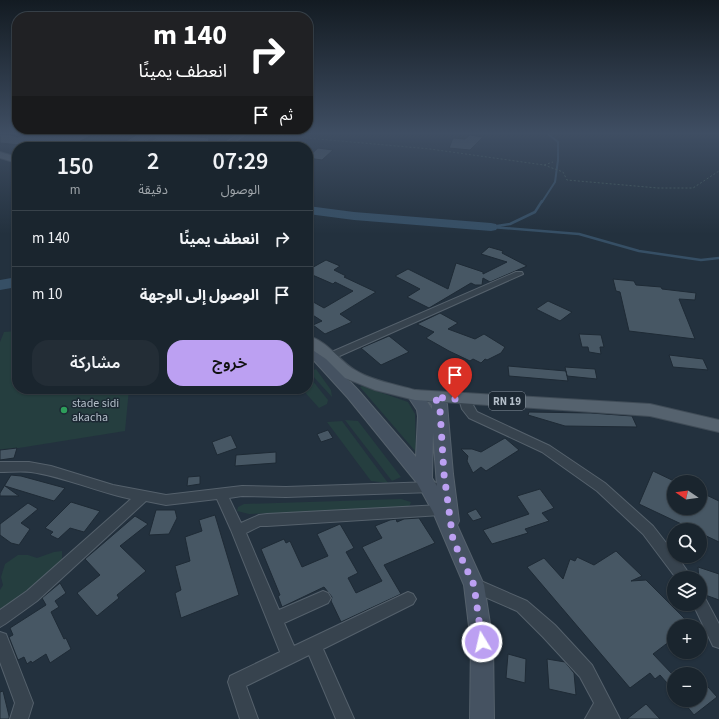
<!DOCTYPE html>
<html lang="ar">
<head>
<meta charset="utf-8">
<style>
  :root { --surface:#1a252e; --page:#232d36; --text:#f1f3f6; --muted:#9fa5aa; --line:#38424a; --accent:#bca0f2 }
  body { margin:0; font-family:"Source Sans 3","Noto Sans Arabic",sans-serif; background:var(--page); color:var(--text); direction:rtl; height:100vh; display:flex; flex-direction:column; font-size:15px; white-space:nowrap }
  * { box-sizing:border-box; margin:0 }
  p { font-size:13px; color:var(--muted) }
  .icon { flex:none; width:22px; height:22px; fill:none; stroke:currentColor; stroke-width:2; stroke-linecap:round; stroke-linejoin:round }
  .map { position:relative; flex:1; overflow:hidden; direction:ltr }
  .panel { position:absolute; left:12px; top:142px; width:301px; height:252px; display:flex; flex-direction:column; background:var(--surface); border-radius:16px; box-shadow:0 1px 3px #0004,0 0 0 1px var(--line); direction:rtl }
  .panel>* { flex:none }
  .guide { position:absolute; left:12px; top:12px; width:301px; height:122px; border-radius:16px; box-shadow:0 1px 3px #0004,0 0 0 1px var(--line); direction:rtl; background:#202124; color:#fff; overflow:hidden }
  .needle { width:26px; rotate:283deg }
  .controls { position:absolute; left:667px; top:475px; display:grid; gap:8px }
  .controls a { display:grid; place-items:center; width:40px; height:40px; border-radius:50%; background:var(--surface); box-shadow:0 1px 3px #0004,0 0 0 1px var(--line); font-size:20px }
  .pin { position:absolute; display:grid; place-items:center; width:34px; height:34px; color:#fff; margin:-41px -17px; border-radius:50% 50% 50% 0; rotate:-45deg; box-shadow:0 0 4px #0007 }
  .pin .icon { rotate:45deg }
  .me { position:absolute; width:44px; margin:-22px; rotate:351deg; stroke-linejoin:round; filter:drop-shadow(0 0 3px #0008) }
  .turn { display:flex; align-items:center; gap:14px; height:84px; padding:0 20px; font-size:18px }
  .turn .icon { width:52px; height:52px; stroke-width:2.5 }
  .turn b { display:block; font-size:28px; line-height:34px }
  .then { display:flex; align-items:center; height:38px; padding:0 20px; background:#0003; gap:8px; font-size:15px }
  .eta { display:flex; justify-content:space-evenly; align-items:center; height:68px; text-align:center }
  .eta b { font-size:24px; font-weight:600; line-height:28px }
  .button { display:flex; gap:8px; margin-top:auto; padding:8px 20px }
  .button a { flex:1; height:46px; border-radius:16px; background:var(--accent); color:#111; font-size:16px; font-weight:600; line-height:46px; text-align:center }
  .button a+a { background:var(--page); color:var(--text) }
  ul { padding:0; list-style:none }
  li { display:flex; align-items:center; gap:12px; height:56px; padding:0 20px; border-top:1px solid var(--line) }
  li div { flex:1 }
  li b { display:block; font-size:15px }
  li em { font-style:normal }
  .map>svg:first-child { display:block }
  .green { fill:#253e3f }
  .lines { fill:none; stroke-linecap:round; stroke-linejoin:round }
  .stream-far1 { stroke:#364f65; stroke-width:2 }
  .stream { stroke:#364f65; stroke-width:2.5 }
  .river { fill:#364f65; fill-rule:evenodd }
  .building { fill:#475764; stroke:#1e2a35 }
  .minor-casing { stroke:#55616c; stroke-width:2 }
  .tertiary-casing { stroke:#55616c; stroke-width:2 }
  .secondary-casing { stroke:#55616c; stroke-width:2 }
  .primary-casing { stroke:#404c57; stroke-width:2 }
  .path { stroke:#435b5b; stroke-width:1; stroke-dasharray:2 2; stroke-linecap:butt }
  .minor { fill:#37434e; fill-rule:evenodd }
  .tertiary { fill:#37434e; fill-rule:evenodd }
  .secondary { fill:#455261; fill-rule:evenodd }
  .primary { fill:#55626e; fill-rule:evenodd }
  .route { stroke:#bca0f2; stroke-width:7; stroke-dasharray:0 12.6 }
  .leisure-dot { fill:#2e9e5b; stroke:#1c2833; stroke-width:1.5 }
  .labels { text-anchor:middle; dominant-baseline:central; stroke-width:3; stroke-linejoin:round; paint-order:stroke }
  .shield { fill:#1c2833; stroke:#86919c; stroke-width:1 }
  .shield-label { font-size:11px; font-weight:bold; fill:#b3bec9 }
  .poi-label { font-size:12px; fill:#b3bec9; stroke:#1c2833; text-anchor:start }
</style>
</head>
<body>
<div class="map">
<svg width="719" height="719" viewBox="0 0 719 719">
  <rect width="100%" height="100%" fill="#23313e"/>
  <path class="green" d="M90 137 109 139 94 147H72Z
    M17 331V389H129L125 431 0 451V342L4 332Z
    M316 369 331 390 332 397 311 374V371Z
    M308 375 328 400 327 404 319 408 302 389H308Z
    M362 386 408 402 415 414 416 452 360 387Z
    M345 420 358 421 401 477 392 481Z
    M342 421 388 483 371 481 327 422Z
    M401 499 411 502 410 505 406 508 399 509 249 514 237 511 238 507 244 504Z
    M62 551V559L40 583 0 611V590L3 585 1 577 5 564 18 555H28L37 558 54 552Z"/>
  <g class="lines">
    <path class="stream-far1" d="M542 202 555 182 558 160V142L548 134"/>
    <path class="stream" d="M497 226 510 224 535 212 542 201
      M491 227 579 234 639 251 701 260 719 258"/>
    <path class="river" d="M308 206 354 212 491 223 496 224 498 227 496 230 491 231 354 220 308 214Z
      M17 277V287L0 290V280Z"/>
  </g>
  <path class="building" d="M0 134H7L18 137 26 134 92 135 69 147H17L21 145 0 143Z
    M138 134H163L209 138 208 147H146L158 138 152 136 135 147H116Z
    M470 135 483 137 470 150 449 148 453 138 465 139Z
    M318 148 333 150 322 160 308 158V157Z
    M489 247 503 251 502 253 527 266 490 282 483 278 482 285H475L471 283 429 308 407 297 420 289 395 276 408 269 448 289 456 263 483 272V274L507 262 481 254Z
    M326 260 340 266 334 270 346 276 344 277 376 292 340 314 352 322 325 334 313 325 322 321 308 312V299L324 308 353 291 335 282 333 284 308 273V270Z
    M613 279 634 281 636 285 661 287 662 289 696 293 695 300 679 299 695 339 629 331 620 292 616 291Z
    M548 301 572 312 560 321 536 309Z
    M440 313 458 323 448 329 475 339 484 334 505 347 501 353 487 360 485 359 481 363 473 359 470 361 449 351 426 338 434 332 417 324Z
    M579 334 601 335 604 347H600L601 354 589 352 588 347H582Z
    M389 336 409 352 381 365 361 348Z
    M669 355 703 359 708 370 673 367Z
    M508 366 566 371 568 381 509 376Z
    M565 367 595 369 597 379 567 376Z
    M529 412 591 413 632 416 637 427 565 426 528 415Z
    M328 430 333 438 321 442 317 434Z
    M231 435 237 448 217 455 212 442Z
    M505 438 519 450 486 471 481 467 473 473 467 461 468 456 461 449H472L481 452Z
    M17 448 14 458 0 460V450Z
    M276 452V463L235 466 236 455Z
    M653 471 674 481V508H700V492L719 501V542L700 533V530H694L639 504Z
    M11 475 21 476 65 488 54 501 5 486 19 496H0V493Z
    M200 476V484L187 486 188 477Z
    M540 489 554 508 542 513 549 521 525 529 528 533 492 544 483 530 529 514 517 496Z
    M71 502 100 511 84 532 70 528 58 539 50 535 53 532 45 528Z
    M28 503 38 509 21 523 30 529 19 545 11 543 0 535V524Z
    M476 509 482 518 473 521 467 513Z
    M156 510H175L177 518 169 534 149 535Z
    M215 515 239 595 181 618 175 593 181 590 175 566 190 561 185 537 202 531 199 520Z
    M135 516 148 524 120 546 146 571 117 595 119 598 97 616 77 593 100 575 85 559Z
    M419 518 435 543 384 565 401 594 341 622 331 601 332 597 324 587 282 607 278 596 280 595 261 549 284 539 286 543 290 541 302 567 328 556 317 534 340 524 354 548 346 552 358 573 348 578 356 593 382 581 362 547 382 538 375 526 390 520 396 519 397 522 404 519Z
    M616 551 642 576 631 581 646 580 692 626H674V638L653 654 674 676V691L660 675 655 679 650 673 630 688 527 567 544 558 563 579 570 559 575 561 577 557 594 565Z
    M698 567 719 574V600L700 593Z
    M60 583 66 593 55 601 59 607 51 612 64 639 66 638 71 649 50 663 46 654 32 663 31 661 27 664 24 657 18 660 9 637 13 635 10 628 46 605 42 598Z
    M508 654 526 659 525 683 506 678Z
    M547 659 565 662 574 673 576 695 549 689Z
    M700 678 717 697 694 715 682 700H700Z
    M3 691 9 716V719H0V692Z
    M646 704 660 719H627Z"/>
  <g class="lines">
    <defs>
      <path id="minor" d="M152 137 157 138 143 147H136Z
        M516 272H522L523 274 335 358 331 359 326 356 327 354Z
        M464 395 468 396 477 412 550 446 605 483 653 526 674 553V556H677L692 578H676L643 534 597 491 542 452 469 418 462 409 459 399 460 396Z
        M0 462H29L51 466 113 485 166 495 242 486 286 487 433 482 437 483 439 487 437 491 433 492 286 497 242 496 229 498 241 523 259 515 267 514 441 505 446 506 448 510 446 514 441 515 267 526H260L246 533 279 610 323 591 328 593 331 598 328 603 284 623 294 646 408 592 413 594 416 599 413 604 323 649 354 719H336L309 655 246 686 258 719H240L228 682 230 676 280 652 231 530 217 499 166 505 146 501 37 601 5 624 0 627V610L27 591 131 499C97 492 65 477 31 472 21 471 10 472 0 472Z
        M474 578 527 601 555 625 592 665 620 719H585L594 703 580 677 543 637 517 611 469 590 467 585 469 580Z
        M700 596 705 598 719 624V648L713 646 693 604H700Z
        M0 632 6 634 33 703 28 719H10L15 703 0 662Z"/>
      <path id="tertiary" d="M239 134H246L227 147H219Z"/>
      <path id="secondary" d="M308 342 313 343 358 390 416 457 418 416 417 410 407 395 410 391 415 390 420 391 432 409V405L425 397 428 393 433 392 438 393 447 404 453 474 459 521 457 525 484 585 493 643 494 719H470L471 643 464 585 433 512 417 483 348 398 308 354ZM433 432 437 486 432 478Z"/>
      <path id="primary" d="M0 152 17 157V163L0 158Z
        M308 336C328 341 339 361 355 370 370 380 398 385 415 390L650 404 719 420V432L650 416 415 400 375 390 345 378 326 359 308 347Z"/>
    </defs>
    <use href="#minor" class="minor-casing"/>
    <use href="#tertiary" class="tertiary-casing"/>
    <use href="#secondary" class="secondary-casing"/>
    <use href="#primary" class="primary-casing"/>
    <path class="path" d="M262 134 430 149 544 165 553 162
      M182 147 193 134
      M544 165 563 172 567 180 658 188H693L719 171"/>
    <use href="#minor" class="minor"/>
    <use href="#tertiary" class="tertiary"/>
    <use href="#secondary" class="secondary"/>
    <use href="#primary" class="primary"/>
  </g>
  <linearGradient id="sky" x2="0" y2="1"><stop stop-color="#131b22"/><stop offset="0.57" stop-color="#3f4e63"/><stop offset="1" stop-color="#3f4e63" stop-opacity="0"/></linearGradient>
  <rect width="719" height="234" fill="url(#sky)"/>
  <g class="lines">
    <path class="route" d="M455 399 434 397 439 404 440 410 444 474 453 540 474 585 482 642"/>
  </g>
  <circle class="leisure-dot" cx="64" cy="410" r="4"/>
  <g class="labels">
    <rect class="shield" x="489" y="392" width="36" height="18" rx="3"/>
    <g class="shield-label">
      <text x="507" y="401">RN 19</text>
    </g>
    <g class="poi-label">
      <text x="72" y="403">stade sidi<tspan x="72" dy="14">akacha</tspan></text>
    </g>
  </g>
</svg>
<div class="controls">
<a><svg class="needle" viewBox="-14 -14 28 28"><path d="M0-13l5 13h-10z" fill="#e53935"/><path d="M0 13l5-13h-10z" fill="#9fa5aa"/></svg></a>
<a><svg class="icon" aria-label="search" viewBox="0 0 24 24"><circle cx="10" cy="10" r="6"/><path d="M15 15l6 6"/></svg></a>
<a><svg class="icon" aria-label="layers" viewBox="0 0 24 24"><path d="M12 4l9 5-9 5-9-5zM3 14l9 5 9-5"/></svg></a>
<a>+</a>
<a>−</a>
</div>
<div class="pin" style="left:455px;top:399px;background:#d93025"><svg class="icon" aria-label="arrive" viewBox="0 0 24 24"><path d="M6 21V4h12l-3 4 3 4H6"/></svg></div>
<svg class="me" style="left:482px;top:642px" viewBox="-20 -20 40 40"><circle r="17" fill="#bca0f2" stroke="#fff" stroke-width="3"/><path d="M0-11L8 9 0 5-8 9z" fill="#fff"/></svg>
<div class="guide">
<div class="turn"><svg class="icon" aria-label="right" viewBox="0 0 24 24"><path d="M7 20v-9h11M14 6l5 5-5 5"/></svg><div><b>140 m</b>انعطف يمينًا</div></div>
<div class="then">ثم<svg class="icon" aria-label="arrive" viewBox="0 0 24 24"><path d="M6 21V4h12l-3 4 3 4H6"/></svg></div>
</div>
<section class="panel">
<div class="eta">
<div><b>07:29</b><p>الوصول</p></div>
<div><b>2</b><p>دقيقة</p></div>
<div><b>150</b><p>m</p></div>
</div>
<ul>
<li><svg class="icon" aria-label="right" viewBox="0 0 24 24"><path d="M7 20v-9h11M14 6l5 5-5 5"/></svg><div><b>انعطف يمينًا</b></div><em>140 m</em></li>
<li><svg class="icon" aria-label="arrive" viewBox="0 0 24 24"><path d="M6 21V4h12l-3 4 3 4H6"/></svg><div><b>الوصول إلى الوجهة</b></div><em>10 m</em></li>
</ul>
<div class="button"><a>خروج</a><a>مشاركة</a></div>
</section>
</div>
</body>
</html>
